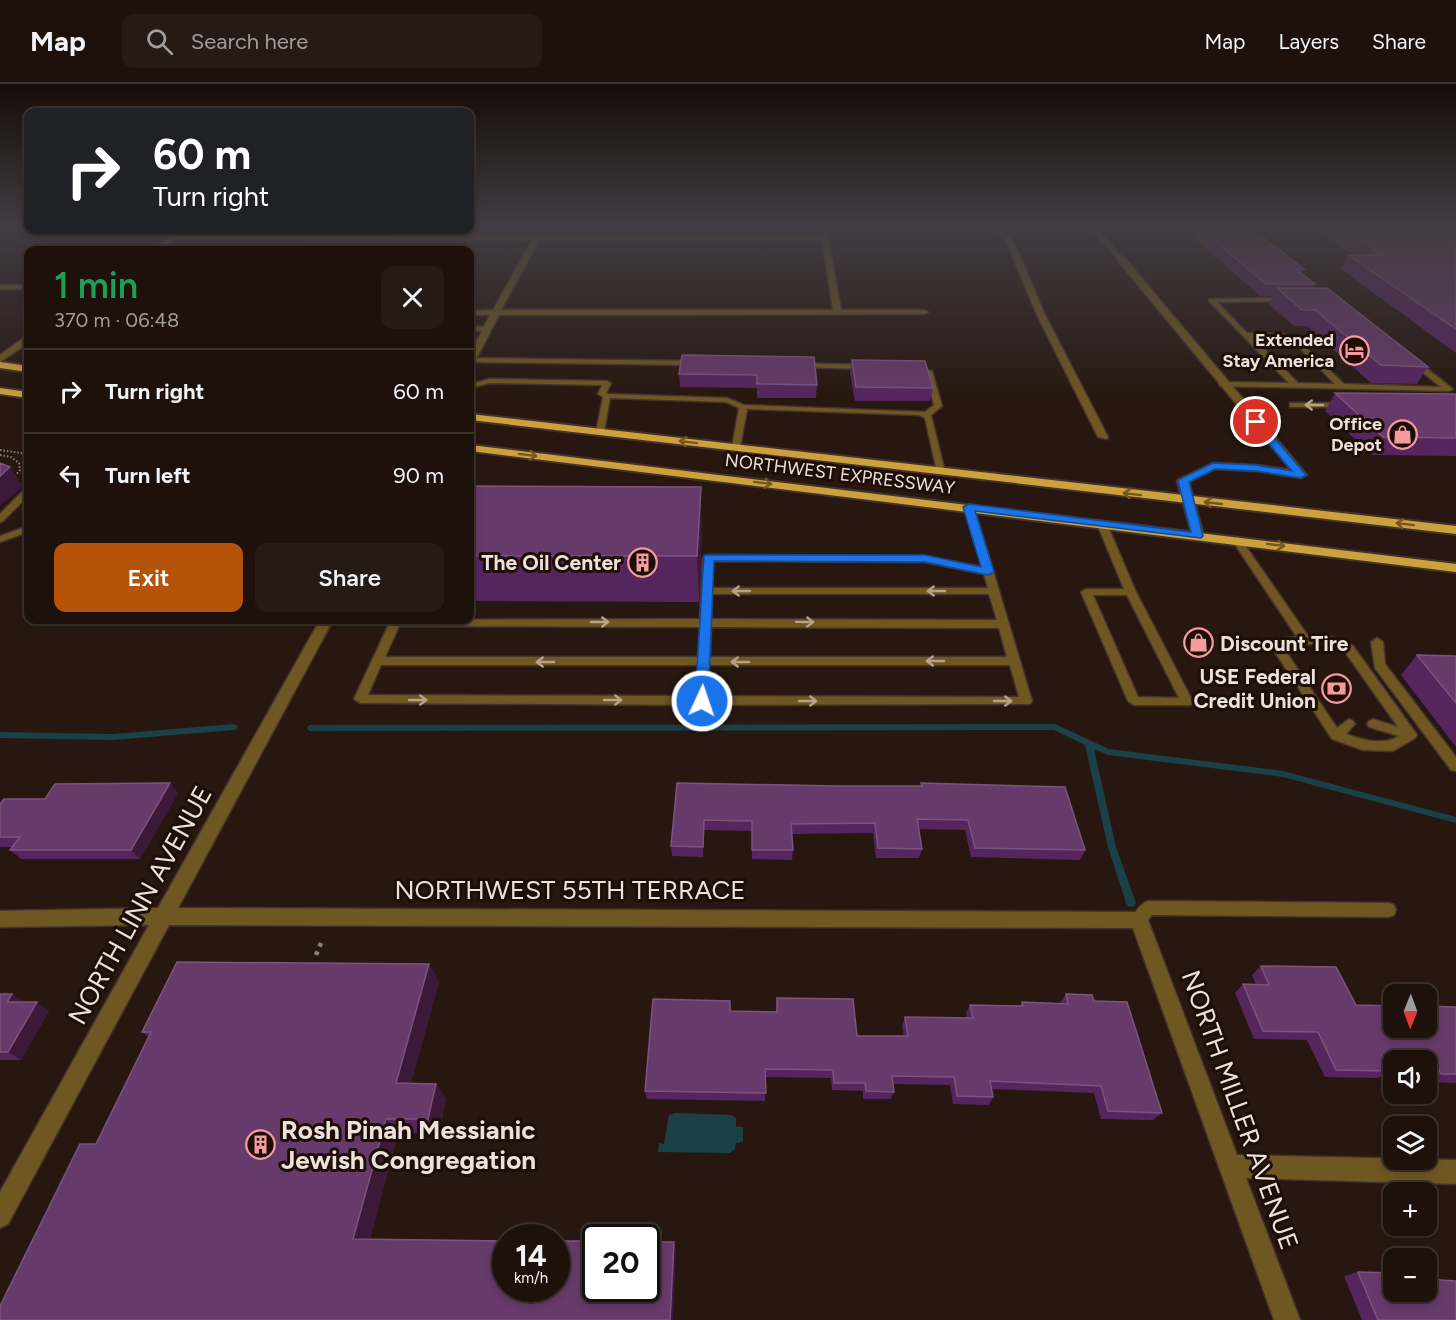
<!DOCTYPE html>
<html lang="en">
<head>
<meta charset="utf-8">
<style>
  :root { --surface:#1e110c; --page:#261a15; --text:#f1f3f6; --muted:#a19d9d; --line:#3c312d; --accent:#b45309 }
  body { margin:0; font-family:Figtree,sans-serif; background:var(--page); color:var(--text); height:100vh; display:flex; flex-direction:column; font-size:22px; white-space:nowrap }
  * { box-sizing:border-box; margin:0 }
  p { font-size:20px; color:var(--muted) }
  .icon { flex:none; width:33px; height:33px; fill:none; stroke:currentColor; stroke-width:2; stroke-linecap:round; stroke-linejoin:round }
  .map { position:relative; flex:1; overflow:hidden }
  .side { position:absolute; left:24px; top:162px; width:450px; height:378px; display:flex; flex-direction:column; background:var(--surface); border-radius:12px; box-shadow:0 3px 9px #0003,0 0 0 2px var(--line) }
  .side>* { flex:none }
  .banner { position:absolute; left:24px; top:24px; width:450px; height:126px; border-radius:12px; box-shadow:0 3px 9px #0003,0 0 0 2px var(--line); background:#202124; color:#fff; overflow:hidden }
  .needle { width:39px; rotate:181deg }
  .buttons { position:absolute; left:1383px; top:900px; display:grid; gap:12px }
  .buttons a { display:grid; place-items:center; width:54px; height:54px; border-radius:12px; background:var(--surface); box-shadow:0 3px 9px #0003,0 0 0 2px var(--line); font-size:30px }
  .speed { position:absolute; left:492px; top:1140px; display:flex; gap:12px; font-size:30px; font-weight:700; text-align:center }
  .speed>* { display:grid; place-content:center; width:78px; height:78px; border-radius:50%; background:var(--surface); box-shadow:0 3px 9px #0003,0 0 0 2px var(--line); line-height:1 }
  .speed small { font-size:15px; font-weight:400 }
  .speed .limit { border:3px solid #111; border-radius:9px; background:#fff; color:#111 }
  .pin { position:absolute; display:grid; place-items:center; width:51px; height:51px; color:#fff; margin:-26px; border:3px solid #fff; border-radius:50%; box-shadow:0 2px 6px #0007 }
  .me { position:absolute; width:66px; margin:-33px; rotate:3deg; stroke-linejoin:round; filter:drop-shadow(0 0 4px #0008) }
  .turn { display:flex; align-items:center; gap:21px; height:126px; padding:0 30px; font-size:27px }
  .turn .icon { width:78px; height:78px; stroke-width:2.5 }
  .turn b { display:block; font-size:42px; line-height:51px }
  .round { display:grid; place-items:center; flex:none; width:63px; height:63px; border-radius:12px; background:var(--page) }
  .overview { display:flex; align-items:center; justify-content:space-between; height:102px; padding:0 30px }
  h1 { font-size:36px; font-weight:600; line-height:45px; color:#1e9e55 }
  .action { display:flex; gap:12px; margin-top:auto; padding:12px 30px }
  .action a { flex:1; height:69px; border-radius:12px; background:var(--accent); color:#fff; font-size:24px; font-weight:600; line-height:69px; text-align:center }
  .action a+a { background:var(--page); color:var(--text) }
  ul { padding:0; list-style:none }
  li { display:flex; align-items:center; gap:18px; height:84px; padding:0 30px; border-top:2px solid var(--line) }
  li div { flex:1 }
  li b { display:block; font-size:22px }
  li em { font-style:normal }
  header { display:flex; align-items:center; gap:36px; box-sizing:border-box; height:84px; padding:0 30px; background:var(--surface); border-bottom:2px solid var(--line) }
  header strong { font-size:28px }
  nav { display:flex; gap:33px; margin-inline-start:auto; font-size:21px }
  .search { width:420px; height:54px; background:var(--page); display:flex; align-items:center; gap:15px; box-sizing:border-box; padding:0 21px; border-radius:12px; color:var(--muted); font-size:22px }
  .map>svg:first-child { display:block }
  .water { fill:#1a4147 }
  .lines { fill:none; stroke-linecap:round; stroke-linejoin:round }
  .stream { fill:#1a4147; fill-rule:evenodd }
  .service-casing { stroke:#44332d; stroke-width:3 }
  .minor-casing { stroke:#44332d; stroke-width:3 }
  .trunk-casing { stroke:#44332d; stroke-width:4 }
  .path-far1 { stroke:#8d7f79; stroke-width:2; stroke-dasharray:1.5 2; stroke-linecap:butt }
  .path { stroke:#8d7f79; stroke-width:4.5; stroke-dasharray:4 5; stroke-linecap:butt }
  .service { fill:#6e5721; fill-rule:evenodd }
  .minor { fill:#6e5721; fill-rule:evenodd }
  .trunk { fill:#cca03a; fill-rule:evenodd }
  .wall { fill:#55265e }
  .shaded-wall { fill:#3c1839 }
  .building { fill:#663a6b; stroke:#7b547d; stroke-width:1.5 }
  .oneway { stroke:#b4a388 }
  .oneway2 { stroke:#755720 }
  .route { fill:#1a73e8; stroke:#114b97; stroke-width:1.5 }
  .labels { text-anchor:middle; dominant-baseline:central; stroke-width:6; stroke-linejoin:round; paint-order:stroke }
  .far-poi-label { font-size:18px; font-weight:bold; fill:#ede1dc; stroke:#1e0e07; text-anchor:end }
  .far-street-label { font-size:18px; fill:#ede1dc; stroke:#1e0e07 }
  .poi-label { font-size:21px; font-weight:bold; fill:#ede1dc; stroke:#1e0e07; text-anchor:end }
  .near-street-label { font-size:26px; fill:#ede1dc; stroke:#1e0e07 }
  .near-poi-label { font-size:26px; font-weight:bold; fill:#ede1dc; stroke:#1e0e07; text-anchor:start }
</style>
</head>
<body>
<header>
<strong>Map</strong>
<div class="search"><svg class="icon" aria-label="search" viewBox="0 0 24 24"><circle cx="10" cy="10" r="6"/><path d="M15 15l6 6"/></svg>Search here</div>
<nav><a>Map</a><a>Layers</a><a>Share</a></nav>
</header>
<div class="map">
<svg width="1456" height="1236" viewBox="0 0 1456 1236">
  <rect width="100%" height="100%" fill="#281710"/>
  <path class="water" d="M675 1029 731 1031 736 1034V1043H743V1058L736 1059 735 1065 730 1069 658 1068 659 1059 664 1060 669 1031Z"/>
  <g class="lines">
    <path class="stream" d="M234 640 237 641 238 643 237 645 234 646 113 656 0 654V648L113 650Z
      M1055 640 1109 665 1283 687 1456 733V739L1283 693 1108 671 1094 665 1116 763 1136 819 1134 822 1131 823 1128 822 1126 819 1108 763 1085 661 1054 646 311 647 308 646 307 644 308 642 311 641Z"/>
    <defs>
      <path id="service" d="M1087 141H1093L1123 174V176H1119Z
        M1287 214 1290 216 1289 217 1217 218 1247 249 1283 250 1297 255 1344 300 1441 303 1410 278 1409 276 1413 274 1453 305 1449 307 1220 302 1219 300 1223 298 1289 299 1209 217V215ZM1252 253 1282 254 1293 257 1335 300 1298 299Z
        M470 242 488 243 491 245 488 247 470 246Z
        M470 274 697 277 701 279 697 281 470 278Z
        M796 279 865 281 869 283 865 285 799 283H796Z
        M909 282 932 287 942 322 931 331 945 388 944 390H938L937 388 925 334 919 331 747 325 740 364 736 367 732 364 739 324 726 318 610 314 604 348 600 350 596 348 603 313 598 310 602 301 490 299 470 304V300L490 295 607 297 611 299 606 309 608 310 727 314 744 321 925 328 934 321 925 289 909 286Z
        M1290 319H1344L1348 321 1344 323H1290Z
        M28 404V412L3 437 0 438V430L25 405Z
        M969 420 974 423 1032 617 1030 620 702 621 360 619 354 615 391 536 700 535 703 474 708 471 925 472 982 483 964 423ZM713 477 925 478 984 490 988 504H712ZM712 510H989L997 536 711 535ZM399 542 700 543 698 573H385ZM711 543 999 544 1007 573H710ZM381 581H698L696 612 368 611ZM709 581H1010L1019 613 708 612Z
        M1102 437 1107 440 1136 508 1193 618 1191 621H1134L1128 617 1081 508 1086 505H1124L1097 440ZM1093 511H1127L1179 614 1138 613Z
        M28 442V448L0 458V452Z
        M1237 453 1240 454 1308 552H1329L1353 562 1415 648 1417 651 1415 654 1393 667 1363 666 1332 655 1271 562 1277 555 1297 553 1232 456ZM1305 560H1327L1345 568 1398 643 1373 635 1369 637 1367 640 1369 643 1399 652C1383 662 1363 656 1346 650L1355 640 1353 637 1349 635 1337 644 1283 563Z
        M1377 554 1383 558 1385 580 1456 673V687L1451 686 1375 584 1371 558Z
        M1148 817 1389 819 1394 821 1396 826 1394 831 1389 833 1152 831 1144 841 1139 843 1134 841 1131 836C1135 828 1140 820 1148 817Z"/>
      <path id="minor" d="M540 141H546L541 151 821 152 820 141H826L841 226H924L928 228 924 230 499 231 475 277 470 280V270L490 231H470V227L493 226 532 156 176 155 158 166H150L182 146 185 148 182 151H534ZM539 156H822L833 226H501Z
        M991 141H998L1014 158 1045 231 1108 353 1107 355 1098 353 1037 231 1007 159Z
        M0 142H28L30 146H0Z
        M1118 173H1124L1307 391 1301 394 1256 387 1215 385 1189 398 1204 452 1202 455H1194L1192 452 1177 397 1179 395 1213 379 1256 381 1291 386 1118 177Z
        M0 201H28V205H0Z
        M25 253H28V259L0 278V271Z
        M320 536H333L178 824 1139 828 1146 830 1148 836 1237 1071 1456 1076V1100L1246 1094 1300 1236H1274L1133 844 169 841 8 1140 0 1144V1108L149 841 0 843V827L158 824Z"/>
      <path id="trunk" d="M0 278 28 282V288L0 284Z
        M0 304 28 308V314L0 310Z
        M470 330 1456 442V450L470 336Z
        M470 361 1456 480V488L470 367Z"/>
    </defs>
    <use href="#service" class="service-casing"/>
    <use href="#minor" class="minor-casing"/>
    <use href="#trunk" class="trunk-casing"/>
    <path class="path-far1" d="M0 366 28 370
      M0 371 11 373 19 379 20 386 13 394"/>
    <path class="path" d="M316 871 321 859"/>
    <use href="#service" class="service"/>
    <use href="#minor" class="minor"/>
    <use href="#trunk" class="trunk"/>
  </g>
  <path class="wall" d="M1308 141H1456V269L1341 185 1348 171H1353Z
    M1198 143 1304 185 1302 189 1315 200 1313 204 1428 283 1417 300 1371 299 1307 242H1294L1269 220 1273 212H1260L1194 154Z
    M682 271 817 301 816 314H757V304L680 303 679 290Z
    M852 276 933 304 930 317H855L850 289Z
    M1335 309 1456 310V372L1372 371 1325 327Z
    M470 402 702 447 699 518 470 517Z
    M1417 571 1456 572V663L1401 591Z
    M170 699 178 709 140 775H21L10 766 13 763H0V720Z
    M677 699 837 702H921V699L1085 766 1080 776 971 773 965 746 919 745 922 765 919 774H876L873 749 792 750 793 766 792 776 752 775V747L704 746 703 773 672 772 671 762Z
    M429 880 439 898 411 999 436 1000 446 1015 439 1049H398L370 1155 674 1158 676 1169 0 1236 96 1060 149 953 142 948Z
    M1261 882 1356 921 1456 923V999L1428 998 1426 994V976H1394V981H1387L1390 987 1378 994 1325 993 1307 956 1254 955 1235 909 1243 900 1256 901 1252 891Z
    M0 910H12L24 918 49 927 21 976H0Z
    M1066 910 1094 917 1162 1029 1153 1036 1101 1035 1094 1009 992 1005 993 1013 989 1021 953 1020 950 1001 893 1000 894 1008 891 1015H863V1007L832 1006 831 994 766 993 765 1017 647 1015 645 1007 730 927 776 928 777 914 857 952H904L902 942 905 933 967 934 966 929 970 921 1020 922 1022 918 1060 919Z
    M1358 1188 1394 1208 1456 1236H1362L1344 1192Z"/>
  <path class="shaded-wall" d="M0 377 6 387 10 383 23 402 0 422Z
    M701 403 702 447 699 518 697 472Z
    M170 699 178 709 140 775 131 766Z
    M429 880 439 898 407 1014 396 999Z
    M12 910 24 918H7Z
    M37 918 49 927 21 976 8 968Z
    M436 1000 446 1015 439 1049 428 1035Z
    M386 1035 398 1049 367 1166 353 1155Z
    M674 1158 676 1169 673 1236H670Z"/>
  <path class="building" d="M1335 141H1456V144H1449L1456 148V245L1348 171H1382Z
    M1198 143H1249L1304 185H1296L1315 200H1266Z
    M1277 204H1327L1428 283 1381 281 1315 226H1302Z
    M682 271 814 273 817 301 757 300V291L679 290Z
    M852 276 925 277 933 304 856 303Z
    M1335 309 1456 310V354L1383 353Z
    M0 379 10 383 0 392Z
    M470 402 701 403 697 472H470Z
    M1417 571 1456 572V619Z
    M170 699 131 766H10L20 753H0V720L4 715H45L55 700Z
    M677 699 837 702H922L921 699 1065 703 1085 766 975 764 968 736 917 735 922 765 878 764 875 739 791 740 793 766H752V737L704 736 703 763 671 762Z
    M177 878 429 880 396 999 436 1000 428 1035H386L353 1155 506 1157V1204H556V1157H596V1204H646V1158H674L670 1236H0V1222L80 1060H96L151 948H142Z
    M1261 882 1336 883 1356 921 1394 922V944H1426V922L1456 923V990H1441L1433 974 1382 972 1390 987 1336 986 1318 948 1263 947 1243 900 1269 901Z
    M0 910H12L7 918H37L8 968H0Z
    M1066 910 1092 911 1094 917 1127 918 1162 1029 1108 1027 1101 1002 990 997 993 1013 957 1012 954 993 892 992 894 1008 866 1007 865 999H834L833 986 765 985 766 1009 645 1007 653 915 730 917V927L777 928V914L853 915 857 952H908L905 933 973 934 970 921 1023 922 1022 918 1068 920Z
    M1358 1188 1394 1189V1208H1426V1195L1456 1197V1236H1378Z"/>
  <defs><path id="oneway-shaft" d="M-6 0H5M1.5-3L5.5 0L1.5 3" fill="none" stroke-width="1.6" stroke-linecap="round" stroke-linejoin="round" transform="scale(1.5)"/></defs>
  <g class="oneway">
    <use href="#oneway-shaft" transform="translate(1314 321) rotate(-180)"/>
    <use href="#oneway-shaft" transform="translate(741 507) rotate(-180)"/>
    <use href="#oneway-shaft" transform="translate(936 507) rotate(-180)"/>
    <use href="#oneway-shaft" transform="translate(600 538)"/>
    <use href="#oneway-shaft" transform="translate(805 538) rotate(1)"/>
    <use href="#oneway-shaft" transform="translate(935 577) rotate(180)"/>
    <use href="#oneway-shaft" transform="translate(545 578) rotate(-180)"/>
    <use href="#oneway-shaft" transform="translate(740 578) rotate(180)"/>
    <use href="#oneway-shaft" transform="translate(418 616)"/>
    <use href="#oneway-shaft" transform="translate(613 616)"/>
    <use href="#oneway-shaft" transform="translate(808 617)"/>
    <use href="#oneway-shaft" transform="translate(1003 617)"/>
  </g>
  <g class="oneway2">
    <use href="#oneway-shaft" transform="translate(688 358) rotate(-173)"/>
    <use href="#oneway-shaft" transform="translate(528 371) rotate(7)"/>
    <use href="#oneway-shaft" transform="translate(763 399) rotate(7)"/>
    <use href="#oneway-shaft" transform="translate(1132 410) rotate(-173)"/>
    <use href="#oneway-shaft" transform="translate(1213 419) rotate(-174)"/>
    <use href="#oneway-shaft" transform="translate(1405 440) rotate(-173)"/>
    <use href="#oneway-shaft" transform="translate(1276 461) rotate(7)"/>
  </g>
  <linearGradient id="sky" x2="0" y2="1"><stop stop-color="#160d09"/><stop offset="0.45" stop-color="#423c42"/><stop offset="1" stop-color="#423c42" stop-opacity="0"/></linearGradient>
  <rect width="1456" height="314" fill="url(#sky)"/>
  <path class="route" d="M1256 335 1259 336 1306 391 1301 394 1256 387 1215 385 1189 398 1203 452 1201 454 975 427 994 488 988 491 925 478 714 477 708 617 702 622 695 617 704 471H925L981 483 963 423 969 420 1191 448 1178 397 1180 395 1213 379 1256 381 1292 387 1252 340V336Z"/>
  <defs>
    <symbol id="hotel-ring" viewBox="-11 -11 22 22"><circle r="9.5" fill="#1e0e07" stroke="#f59b9d" stroke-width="1.5"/><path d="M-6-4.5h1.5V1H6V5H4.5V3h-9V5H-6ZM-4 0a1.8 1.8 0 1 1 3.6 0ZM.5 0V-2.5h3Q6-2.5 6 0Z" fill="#f59b9d"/></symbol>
    <symbol id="shop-ring" viewBox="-11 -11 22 22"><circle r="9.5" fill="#1e0e07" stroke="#f59b9d" stroke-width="1.5"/><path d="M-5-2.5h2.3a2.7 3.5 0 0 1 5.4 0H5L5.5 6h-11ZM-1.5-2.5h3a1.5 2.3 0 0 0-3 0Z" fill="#f59b9d"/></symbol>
    <symbol id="building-ring" viewBox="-11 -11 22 22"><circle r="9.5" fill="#1e0e07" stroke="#f59b9d" stroke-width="1.5"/><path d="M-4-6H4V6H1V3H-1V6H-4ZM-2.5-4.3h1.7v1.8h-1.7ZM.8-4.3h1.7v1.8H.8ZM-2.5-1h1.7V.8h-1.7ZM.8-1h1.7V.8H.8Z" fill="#f59b9d"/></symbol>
    <symbol id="bank-ring" viewBox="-11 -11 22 22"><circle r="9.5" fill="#1e0e07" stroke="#f59b9d" stroke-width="1.5"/><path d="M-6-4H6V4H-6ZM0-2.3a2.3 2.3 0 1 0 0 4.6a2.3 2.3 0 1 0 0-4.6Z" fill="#f59b9d"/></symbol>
  </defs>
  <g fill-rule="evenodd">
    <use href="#hotel-ring" x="1338" y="250" width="33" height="33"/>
    <use href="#shop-ring" x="1386" y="334" width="33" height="33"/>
    <use href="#building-ring" x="626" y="462" width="33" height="33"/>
    <use href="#shop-ring" x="1182" y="542" width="33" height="33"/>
    <use href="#bank-ring" x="1320" y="588" width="33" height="33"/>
    <use href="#building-ring" x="244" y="1044" width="33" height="33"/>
  </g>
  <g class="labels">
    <g class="far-poi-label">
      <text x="1334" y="256">Extended<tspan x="1334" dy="21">Stay America</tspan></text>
      <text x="1382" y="340">Office<tspan x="1382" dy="21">Depot</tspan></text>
    </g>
    <g class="far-street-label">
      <text transform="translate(840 390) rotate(7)">NORTHWEST EXPRESSWAY</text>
    </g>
    <g class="poi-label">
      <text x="621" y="478">The Oil Center</text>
      <text x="1220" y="559" text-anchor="start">Discount Tire</text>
      <text x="1316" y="592">USE Federal<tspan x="1316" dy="24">Credit Union</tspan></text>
    </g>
    <g class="near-street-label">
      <text x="570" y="806">NORTHWEST 55TH TERRACE</text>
      <text transform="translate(140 821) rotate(-61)">NORTH LINN AVENUE</text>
      <text transform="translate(1240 1026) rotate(70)">NORTH MILLER AVENUE</text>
    </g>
    <g class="near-poi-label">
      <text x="281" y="1046">Rosh Pinah Messianic<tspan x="281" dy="30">Jewish Congregation</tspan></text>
    </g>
  </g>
</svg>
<div class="buttons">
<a><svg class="needle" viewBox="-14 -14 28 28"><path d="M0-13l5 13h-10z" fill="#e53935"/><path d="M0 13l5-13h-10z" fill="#a19d9d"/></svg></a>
<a><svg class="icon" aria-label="sound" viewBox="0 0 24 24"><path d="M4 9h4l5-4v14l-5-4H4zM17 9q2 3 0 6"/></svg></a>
<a><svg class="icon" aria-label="layers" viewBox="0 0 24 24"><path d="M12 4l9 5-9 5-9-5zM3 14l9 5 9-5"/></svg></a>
<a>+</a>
<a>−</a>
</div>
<div class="speed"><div>14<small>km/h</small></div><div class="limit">20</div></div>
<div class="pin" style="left:1256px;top:338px;background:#d93025"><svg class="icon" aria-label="arrive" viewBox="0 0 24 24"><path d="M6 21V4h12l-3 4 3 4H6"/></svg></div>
<svg class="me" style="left:702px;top:617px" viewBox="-20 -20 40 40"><circle r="17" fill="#1a73e8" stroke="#fff" stroke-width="3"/><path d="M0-11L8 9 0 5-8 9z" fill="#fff"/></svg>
<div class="banner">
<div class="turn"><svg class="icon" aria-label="right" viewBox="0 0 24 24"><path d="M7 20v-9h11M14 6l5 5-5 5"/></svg><div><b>60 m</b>Turn right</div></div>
</div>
<section class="side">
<div class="overview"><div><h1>1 min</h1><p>370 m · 06:48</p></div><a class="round"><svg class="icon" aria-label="close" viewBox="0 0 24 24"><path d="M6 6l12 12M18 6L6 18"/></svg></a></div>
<ul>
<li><svg class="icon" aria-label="right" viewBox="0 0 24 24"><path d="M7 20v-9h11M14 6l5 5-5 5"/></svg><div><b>Turn right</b></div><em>60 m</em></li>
<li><svg class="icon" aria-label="left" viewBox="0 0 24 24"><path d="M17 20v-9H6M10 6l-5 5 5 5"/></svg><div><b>Turn left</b></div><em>90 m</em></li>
</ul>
<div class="action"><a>Exit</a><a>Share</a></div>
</section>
</div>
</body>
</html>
